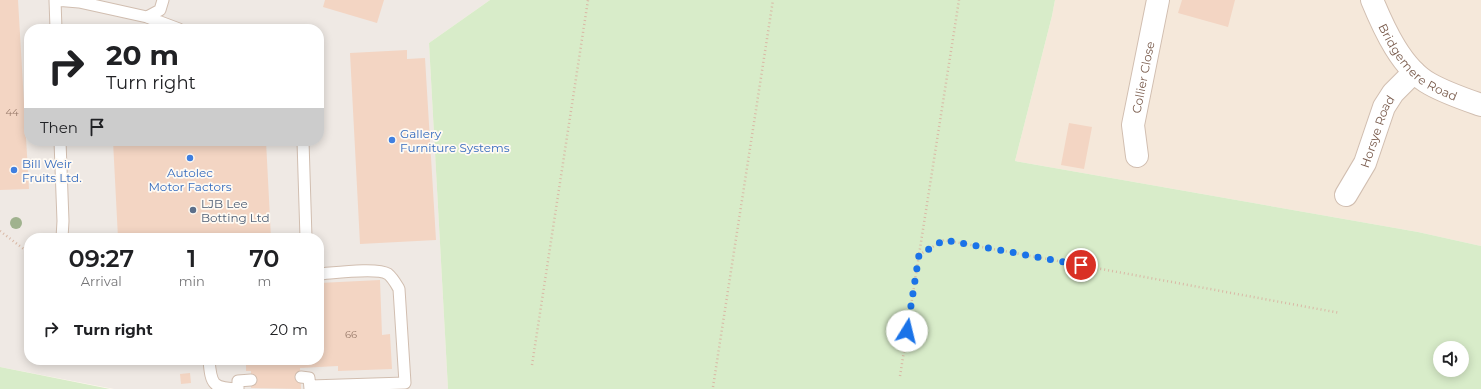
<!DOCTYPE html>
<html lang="en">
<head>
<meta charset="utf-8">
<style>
  :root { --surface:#fff; --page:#f2f2f2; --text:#202124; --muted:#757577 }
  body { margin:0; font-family:Montserrat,sans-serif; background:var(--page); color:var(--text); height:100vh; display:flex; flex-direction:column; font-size:15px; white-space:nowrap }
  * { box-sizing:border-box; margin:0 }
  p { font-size:13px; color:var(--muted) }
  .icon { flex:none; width:22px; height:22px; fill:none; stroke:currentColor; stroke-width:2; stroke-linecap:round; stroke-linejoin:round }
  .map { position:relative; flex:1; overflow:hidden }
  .side { position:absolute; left:24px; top:233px; width:300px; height:132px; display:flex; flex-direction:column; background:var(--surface); border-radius:16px; box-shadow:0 2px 10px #0003 }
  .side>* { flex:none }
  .banner { position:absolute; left:24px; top:24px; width:300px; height:122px; border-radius:16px; box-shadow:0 2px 10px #0003; background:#fff; color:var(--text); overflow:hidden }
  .controls { position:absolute; left:1433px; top:341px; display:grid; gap:8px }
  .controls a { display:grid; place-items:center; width:36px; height:36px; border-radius:50%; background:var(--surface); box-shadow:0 2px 10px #0003; font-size:20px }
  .pin { position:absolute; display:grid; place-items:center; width:34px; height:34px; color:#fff; margin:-17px; border:2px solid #fff; border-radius:50%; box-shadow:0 1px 4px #0007 }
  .me { position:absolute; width:44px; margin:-22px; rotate:9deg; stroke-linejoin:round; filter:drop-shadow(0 0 3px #0008) }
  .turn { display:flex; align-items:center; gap:14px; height:84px; padding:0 16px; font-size:18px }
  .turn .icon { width:52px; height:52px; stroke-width:2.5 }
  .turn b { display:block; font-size:28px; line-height:34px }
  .then { display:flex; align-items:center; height:38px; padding:0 16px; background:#0003; gap:8px; font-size:15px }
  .eta { display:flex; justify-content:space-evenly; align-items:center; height:68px; text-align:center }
  .eta b { font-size:24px; font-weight:600; line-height:28px }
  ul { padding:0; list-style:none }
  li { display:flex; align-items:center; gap:12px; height:56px; padding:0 16px }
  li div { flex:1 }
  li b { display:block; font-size:15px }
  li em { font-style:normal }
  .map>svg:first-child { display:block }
  .residential { fill:#f5e8da }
  .industrial { fill:#efe9e4; fill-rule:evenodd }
  .green { fill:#d8ecc9; fill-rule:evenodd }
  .building { fill:#f3d5c3 }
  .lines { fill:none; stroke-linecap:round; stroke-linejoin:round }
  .service-casing { stroke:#d1beb0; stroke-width:13 }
  .minor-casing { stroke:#d1beb0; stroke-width:24 }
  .path { stroke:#d9b8a5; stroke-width:2.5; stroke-dasharray:1 3; stroke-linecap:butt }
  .service { stroke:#fff; stroke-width:11 }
  .minor { stroke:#fff; stroke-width:22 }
  .tree { fill:#a0b28e }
  .route { stroke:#1a73e8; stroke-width:7; stroke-dasharray:0 12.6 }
  .shop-dot { fill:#3f7fe0; stroke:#fffaf3; stroke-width:1.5 }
  .service-dot { fill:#5c6f8a; stroke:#fffaf3; stroke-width:1.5 }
  .labels { text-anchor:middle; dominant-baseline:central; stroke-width:3.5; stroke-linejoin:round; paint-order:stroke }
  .number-label { font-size:10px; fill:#987a6a }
  .street-label { font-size:12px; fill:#7a5c4d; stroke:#fffaf3 }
  .shop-label { font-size:12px; fill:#366cbe; stroke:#fffaf3; text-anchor:start }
  .service-label { font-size:12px; fill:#4e5e75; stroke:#fffaf3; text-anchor:start }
</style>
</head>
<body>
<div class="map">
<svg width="1481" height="389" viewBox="0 0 1481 389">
  <rect width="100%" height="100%" fill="#fdf6ec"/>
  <path class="residential" d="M1055 0H1481V246L1418 232 1015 161 1052 16Z"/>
  <path class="industrial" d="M0 0H490L429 43 448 389H114L0 367ZM29 29H319V141H29ZM29 238H319V360H29Z"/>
  <path class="green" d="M490 0H1055L1052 16 1015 161 1418 232 1481 246V389H448L429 43ZM1440 348H1462V370H1440Z
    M0 367 110 389H0Z"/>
  <path class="building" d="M0 0H18L29 189 0 190Z
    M325 0H384L377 23 323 7Z
    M1182 0H1235L1228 27 1178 13Z
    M407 50V59L425 58 436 240 360 244 350 53Z
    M1069 123 1092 127 1084 169 1061 165Z
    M113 141H266L271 238H118Z
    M380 280 382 335 390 334 392 369 338 371V366L300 368 301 389 251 388V371H246V360H319V283Z
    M190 373 191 383 181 384 180 374Z"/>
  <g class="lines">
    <defs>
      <path id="service" d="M147 17 179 29
        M56 29 55 0 79 2 147 17 160 10 163 0
        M60 141 63 221 62 238
        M303 141 306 238
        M209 360C211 385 213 388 238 389
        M301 377 309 378 310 389
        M310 386 405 383 399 289C396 284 393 278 388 274 377 267 334 273 319 274
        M238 389V381L251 380"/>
      <g id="minor">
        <path id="s1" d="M1372 0C1384 29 1402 69 1430 84 1446 93 1464 99 1481 105"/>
        <path id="s2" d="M1137 156 1133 125 1158 0"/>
        <path id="s3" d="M1346 195 1365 163 1384 107 1393 93 1414 72"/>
      </g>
    </defs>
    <use href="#service" class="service-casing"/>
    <use href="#minor" class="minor-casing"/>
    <path class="path" d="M0 231 29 253
      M919 255 944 240 1340 313
      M532 365 588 0
      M900 376 959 0
      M713 387 773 0"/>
    <use href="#service" class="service"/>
    <use href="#minor" class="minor"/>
  </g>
  <circle class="tree" cx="16" cy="223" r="6"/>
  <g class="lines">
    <path class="route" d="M907 331 919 255 944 240 1081 265"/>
  </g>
  <g class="shop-dot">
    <circle cx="392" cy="140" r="4"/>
    <circle cx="190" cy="158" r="4"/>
    <circle cx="14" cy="170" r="4"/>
  </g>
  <circle class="service-dot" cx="193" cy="210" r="4"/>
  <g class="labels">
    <g class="number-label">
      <text x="12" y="112">44</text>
      <text x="351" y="334">66</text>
    </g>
    <g class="street-label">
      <text stroke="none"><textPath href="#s1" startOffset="80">Bridgemere Road</textPath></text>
      <text stroke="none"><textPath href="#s2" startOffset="80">Collier Close</textPath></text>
      <text stroke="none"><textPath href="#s3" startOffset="71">Horsye Road</textPath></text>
    </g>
    <g class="shop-label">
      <text x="400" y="133">Gallery<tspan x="400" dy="14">Furniture Systems</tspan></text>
      <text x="22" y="163">Bill Weir<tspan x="22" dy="14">Fruits Ltd.</tspan></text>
      <text x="190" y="172" text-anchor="middle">Autolec<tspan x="190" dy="14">Motor Factors</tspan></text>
    </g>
    <g class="service-label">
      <text x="201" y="203">LJB Lee<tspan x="201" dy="14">Botting Ltd</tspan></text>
    </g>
  </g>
</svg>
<div class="controls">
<a><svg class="icon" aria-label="sound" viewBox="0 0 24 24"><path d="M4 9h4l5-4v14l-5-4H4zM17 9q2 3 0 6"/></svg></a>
</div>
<div class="pin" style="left:1081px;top:265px;background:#d93025"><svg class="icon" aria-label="arrive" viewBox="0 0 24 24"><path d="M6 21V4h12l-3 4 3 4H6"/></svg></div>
<svg class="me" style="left:907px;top:331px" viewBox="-20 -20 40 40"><circle r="19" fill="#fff"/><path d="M0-13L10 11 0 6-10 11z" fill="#1a73e8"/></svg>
<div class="banner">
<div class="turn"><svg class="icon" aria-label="right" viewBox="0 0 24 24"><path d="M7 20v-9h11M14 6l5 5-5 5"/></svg><div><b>20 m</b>Turn right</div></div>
<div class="then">Then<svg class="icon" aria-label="arrive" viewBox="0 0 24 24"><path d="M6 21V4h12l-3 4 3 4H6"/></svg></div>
</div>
<section class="side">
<div class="eta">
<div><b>09:27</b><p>Arrival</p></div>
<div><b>1</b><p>min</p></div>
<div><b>70</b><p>m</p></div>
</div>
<ul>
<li><svg class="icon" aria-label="right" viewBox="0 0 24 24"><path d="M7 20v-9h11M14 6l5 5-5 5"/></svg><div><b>Turn right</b></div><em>20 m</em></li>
</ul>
</section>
</div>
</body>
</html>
